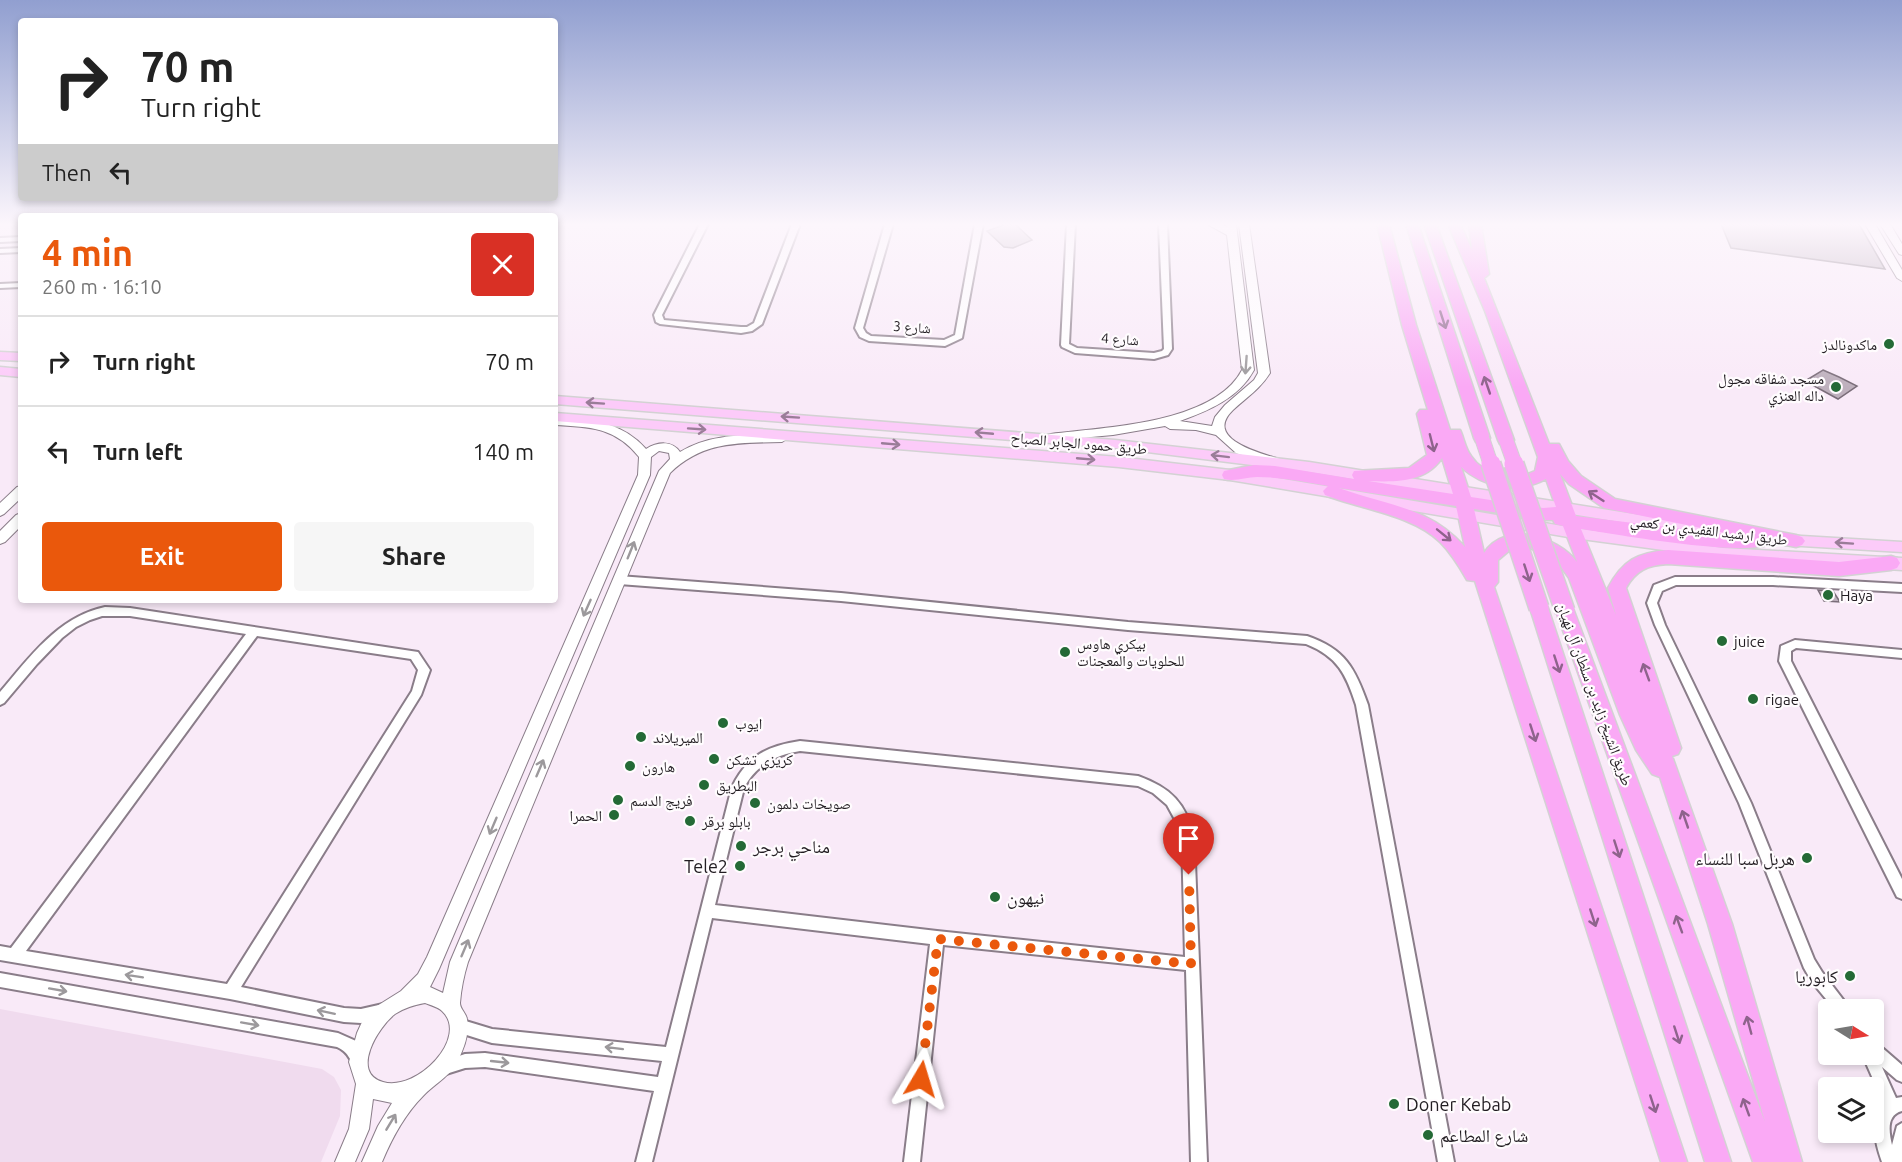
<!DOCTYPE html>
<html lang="en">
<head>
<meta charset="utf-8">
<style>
  :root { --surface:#fff; --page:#f6f6f6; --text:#222; --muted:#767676; --line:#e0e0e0; --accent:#ea580c }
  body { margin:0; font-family:Ubuntu,"Noto Naskh Arabic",sans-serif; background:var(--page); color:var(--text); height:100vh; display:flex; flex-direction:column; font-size:22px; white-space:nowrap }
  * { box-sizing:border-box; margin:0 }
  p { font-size:20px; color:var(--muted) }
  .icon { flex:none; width:33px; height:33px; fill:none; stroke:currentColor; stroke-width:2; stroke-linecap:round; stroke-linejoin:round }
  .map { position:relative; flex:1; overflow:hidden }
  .drawer { position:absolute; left:18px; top:213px; width:540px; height:390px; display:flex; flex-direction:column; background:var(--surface); border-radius:6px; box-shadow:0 3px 9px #0003 }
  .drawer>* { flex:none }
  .banner { position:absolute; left:18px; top:18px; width:540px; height:183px; border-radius:6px; box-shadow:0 3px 9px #0003; background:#fff; color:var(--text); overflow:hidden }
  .needle { width:39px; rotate:101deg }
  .tools { position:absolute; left:1818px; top:999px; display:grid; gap:12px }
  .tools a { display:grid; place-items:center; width:66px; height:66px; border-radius:6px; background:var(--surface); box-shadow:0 3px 9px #0003; font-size:30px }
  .pin { position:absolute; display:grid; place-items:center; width:51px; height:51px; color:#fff; margin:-62px -26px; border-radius:50% 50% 50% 0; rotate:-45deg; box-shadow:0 0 6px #0007 }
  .pin .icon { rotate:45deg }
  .me { position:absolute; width:66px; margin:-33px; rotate:7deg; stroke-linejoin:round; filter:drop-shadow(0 0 4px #0008) }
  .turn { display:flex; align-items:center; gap:21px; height:126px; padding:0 24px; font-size:27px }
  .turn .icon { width:78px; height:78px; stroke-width:2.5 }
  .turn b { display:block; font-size:42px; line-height:51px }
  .then { display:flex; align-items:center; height:57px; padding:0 24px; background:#0003; gap:12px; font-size:22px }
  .round { display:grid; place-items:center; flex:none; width:63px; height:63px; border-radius:6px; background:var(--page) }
  .head { display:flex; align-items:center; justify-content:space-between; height:102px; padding:0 24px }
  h1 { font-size:36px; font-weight:700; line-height:45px; color:var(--accent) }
  .primary-button { display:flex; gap:12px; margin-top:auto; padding:12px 24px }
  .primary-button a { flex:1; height:69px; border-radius:6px; background:var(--accent); color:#fff; font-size:24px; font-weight:700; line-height:69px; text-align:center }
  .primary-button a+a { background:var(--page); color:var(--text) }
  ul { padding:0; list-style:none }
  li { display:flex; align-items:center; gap:18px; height:90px; padding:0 24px; border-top:2px solid var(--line) }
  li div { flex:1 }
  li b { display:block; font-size:22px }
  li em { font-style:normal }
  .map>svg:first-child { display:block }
  .built { fill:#f0dbee }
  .building { fill:#beb0bd; stroke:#7a6d79; stroke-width:1.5 }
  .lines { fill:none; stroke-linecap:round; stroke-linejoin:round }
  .street-casing { stroke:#8a7d89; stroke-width:4 }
  .secondary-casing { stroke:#8a7d89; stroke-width:2 }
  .primary-casing { stroke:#d3d2d3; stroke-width:3 }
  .highway-casing { stroke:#d3d2d3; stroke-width:3 }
  .street { fill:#fff; fill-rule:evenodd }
  .secondary { fill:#fff; fill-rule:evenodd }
  .primary { fill:#fccbf9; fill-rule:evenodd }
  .highway { fill:#faa9f5; fill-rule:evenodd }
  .highway-bridge-far1-casing { stroke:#d3d2d3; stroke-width:16; stroke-linecap:butt }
  .highway-bridge-casing { stroke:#d3d2d3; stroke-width:22; stroke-linecap:butt }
  .highway-bridge-far1 { stroke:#faa9f5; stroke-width:14 }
  .highway-bridge { stroke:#faa9f5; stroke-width:19 }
  .oneway { stroke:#8e638c }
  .oneway2 { stroke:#9c999c }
  .oneway3 { stroke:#9a7d98 }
  .route { stroke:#ea580c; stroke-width:10; stroke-dasharray:0 18 }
  .poi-dot { fill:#246a36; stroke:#fffcfe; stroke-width:2 }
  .labels { text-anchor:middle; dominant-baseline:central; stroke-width:4.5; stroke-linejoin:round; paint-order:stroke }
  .far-street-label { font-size:14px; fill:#221d22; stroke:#fffcfe }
  .poi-label { font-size:15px; fill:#221d22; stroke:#fffcfe; text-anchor:start }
  .street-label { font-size:15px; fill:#221d22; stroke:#fffcfe }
  .near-poi-label { font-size:18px; fill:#221d22; stroke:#fffcfe; text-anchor:start }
</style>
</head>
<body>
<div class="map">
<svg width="1902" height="1162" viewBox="0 0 1902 1162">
  <rect width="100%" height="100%" fill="#f9eaf8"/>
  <path class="built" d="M0 1009 322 1069 334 1077 341 1090 340 1116 321 1162H0Z"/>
  <path class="building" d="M1006 224H1015L1032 240 1013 248 1004 247 987 231Z
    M1721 224H1859L1885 269 1731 248Z
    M1823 370 1839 377 1857 386 1838 399 1805 381Z
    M1818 590 1833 591 1840 602 1824 601Z"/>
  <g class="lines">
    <defs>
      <path id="street" d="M700 224H708L662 315 664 320 741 327H747L754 323 792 224H800L762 324 752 331 741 333 660 324 656 322 654 315Z
        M885 224H893L863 328 866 333 871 336 944 340 955 335 975 224H983L962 338 945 346 869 341 860 337 855 328Z
        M1067 224H1075L1069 344 1077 348 1154 353 1162 351 1164 349 1159 224H1167L1172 349 1168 355 1154 359 1075 353 1062 347 1061 345Z
        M21 237V241L0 242V238Z
        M21 248V252L0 253V249Z
        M21 283V287L0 288V284Z
        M619 576 841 593 1128 622 1307 636C1345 649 1355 668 1368 705L1454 1162H1438L1356 705C1346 674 1338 657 1306 644L1128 630 841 601 619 584 614 580Z
        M1675 577H1773L1902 584V592L1773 585H1676L1662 591 1657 603 1665 625 1751 803 1814 959 1822 972 1851 1010H1835L1812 982 1804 968 1739 803 1655 625 1647 603 1654 585Z
        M105 607 130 608 418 652 430 670 421 695 241 987 344 1008 361 1009 383 1004 388 1006 390 1011 388 1016 361 1023 344 1022 230 999 0 960V946L11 948 246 634 130 616H102L90 620 76 627 62 638 37 664 4 703 0 705V692C30 657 58 617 105 607ZM257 636 411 659 418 670 412 691 227 984 26 951Z
        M1795 640 1902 650V658L1796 648 1791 651V661L1902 879V899L1897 897 1779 661 1781 646Z
        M800 741 1138 776C1171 788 1186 803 1194 837L1207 1162H1191L1186 970 943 945 920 1162H904L930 944 712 918 652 1162H636L654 1091 485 1067 465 1068 446 1074 441 1072 439 1067 441 1062 465 1054 485 1053 658 1077 662 1061 492 1043 454 1031 452 1026 454 1021 459 1019 492 1029 666 1047 732 787C747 756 767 746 800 741ZM800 751 1138 786 1153 793 1167 805 1179 827 1182 837 1185 957 937 931 715 905 744 788C756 765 775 755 800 751Z
        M0 973 338 1033 356 1041 365 1059 363 1064 358 1066C348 1062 351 1053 337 1047L0 987Z
        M1874 1043 1879 1045 1902 1065V1082L1897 1080 1882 1067 1896 1098 1902 1097V1111C1886 1115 1889 1132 1892 1145L1897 1126 1902 1123V1162H1882C1875 1142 1870 1123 1884 1104L1862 1054H1874Z"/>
      <path id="secondary" d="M1207 224H1220L1227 227 1226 224H1236L1254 370C1239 398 1208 411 1180 421L1212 426 1215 417 1225 405 1254 380 1258 373 1239 224H1249L1270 373C1260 389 1247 397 1233 410 1202 440 1264 454 1283 460L1285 463 1283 466 1279 467 1236 453 1216 435 1196 430 1170 429 1165 426 1113 435 1047 441 1045 438 1047 435 1051 434C1104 427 1214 424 1242 370L1227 235Z
        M1865 224H1875L1902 270V281L1897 278Z
        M1880 224H1890L1902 244V255L1899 254Z
        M555 417C589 420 622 421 646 449 657 442 672 440 680 452 710 433 748 435 782 434L788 438 782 442C739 443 703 441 670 473L468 962C464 975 461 989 460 1003 460 1009 466 1013 467 1019 470 1034 463 1051 456 1064 448 1078 434 1084 423 1096 405 1114 392 1138 382 1162H362L378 1126 392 1103 373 1099 369 1129 355 1162H335L349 1129 356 1084 349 1062 357 1033 362 1022 377 1006 401 991 418 974 427 957 638 475 639 457C615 427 590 427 555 425ZM659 451 669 453 670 459 659 471 450 962 443 993 430 987 439 969 650 475 651 457ZM425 1003C430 1005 438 1007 442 1011 470 1037 417 1092 383 1082 350 1073 378 1027 395 1014 404 1008 414 1005 425 1003Z
        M21 486V498L4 514 0 516V503L17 487Z
        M21 513V526L5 542 0 544V531L16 515Z"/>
      <path id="primary" d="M0 352 21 353V361L0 360Z
        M0 367 21 369V377L0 375Z
        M555 396 1115 440 1309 462 1752 533 1759 538 1752 543 1309 472 1115 448 555 404Z
        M555 413 1119 457 1230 470 1574 528 1723 548 1902 558V570L1723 558 1574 538 1230 480 1119 467 555 421Z
        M1785 535 1902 542V552L1785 545 1778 540Z"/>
      <path id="highway" d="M1377 224H1389L1416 325 1450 430H1460C1464 438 1465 448 1471 456 1484 476 1514 481 1535 471L1538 457 1485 311 1448 224H1460L1472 250 1469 224H1481L1489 274 1484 278 1549 444H1559L1568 461 1581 476 1615 499 1796 535 1802 537 1805 541 1802 545 1796 547 1771 542C1757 560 1609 533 1581 529L1616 615 1608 588C1623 560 1637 553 1668 550L1839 562 1891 556 1897 558 1900 563 1897 568 1891 570 1839 576 1668 564C1648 565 1636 570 1626 588L1681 748 1678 754 1672 756 1732 924 1802 1162H1753L1556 611 1558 606 1565 604 1572 606 1574 611 1765 1122 1708 924 1660 777 1652 774 1636 750 1620 715 1569 578C1555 557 1538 544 1511 549L1498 560V582L1494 587 1687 1162H1661L1475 581 1467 580C1459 566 1451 553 1440 542 1413 515 1360 509 1325 495L1323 491 1328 486C1305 482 1281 477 1257 477 1246 477 1235 482 1224 479L1222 475 1224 471 1254 465 1275 466 1354 479 1352 475 1354 471 1409 468 1427 455 1417 414 1420 410H1428L1402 325ZM1442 458 1453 494 1368 481C1396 482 1425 483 1442 458ZM1461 467C1484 488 1518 494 1546 479L1556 507 1543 508 1471 497ZM1560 474 1569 484 1604 508 1740 536 1576 516ZM1339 488 1456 506 1465 547C1428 506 1388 506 1339 488ZM1474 509 1543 520H1553L1555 524 1563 526 1577 562C1557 536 1505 520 1484 553Z
        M1406 224H1418L1490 438 1488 442H1476L1474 438Z
        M1424 224H1436L1514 440 1512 444H1500L1498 440Z
        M1539 601 1546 603 1548 608 1731 1162H1705L1530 608 1532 603Z"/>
    </defs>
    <use href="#street" class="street-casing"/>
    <use href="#secondary" class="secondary-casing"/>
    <use href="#primary" class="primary-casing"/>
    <use href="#highway" class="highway-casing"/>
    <use href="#street" class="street"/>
    <use href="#secondary" class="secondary"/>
    <use href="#primary" class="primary"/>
    <use href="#highway" class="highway"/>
    <defs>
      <path id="highway-bridge-far1" d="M1482 438 1491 465
        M1506 440 1515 465"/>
      <path id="highway-bridge" d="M1491 464 1539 608
        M1514 464 1565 611"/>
    </defs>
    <use href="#highway-bridge-far1" class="highway-bridge-far1-casing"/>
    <use href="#highway-bridge" class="highway-bridge-casing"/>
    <use href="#highway-bridge-far1" class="highway-bridge-far1"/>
    <use href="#highway-bridge" class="highway-bridge"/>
  </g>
  <defs><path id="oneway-shaft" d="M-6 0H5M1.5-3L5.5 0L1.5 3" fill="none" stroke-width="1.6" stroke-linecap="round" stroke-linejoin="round" transform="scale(1.5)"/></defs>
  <g class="oneway">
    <use href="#oneway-shaft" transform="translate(1443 320) rotate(72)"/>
    <use href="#oneway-shaft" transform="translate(1487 385) rotate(-109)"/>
    <use href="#oneway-shaft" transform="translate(1432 443) rotate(76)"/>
    <use href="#oneway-shaft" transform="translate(1596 496) rotate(-147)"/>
    <use href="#oneway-shaft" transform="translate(1444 535) rotate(39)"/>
    <use href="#oneway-shaft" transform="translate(1527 573) rotate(72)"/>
    <use href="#oneway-shaft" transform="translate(1557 664) rotate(72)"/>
    <use href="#oneway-shaft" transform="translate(1646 672) rotate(-110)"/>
    <use href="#oneway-shaft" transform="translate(1533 733) rotate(72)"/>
    <use href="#oneway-shaft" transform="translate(1685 819) rotate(-109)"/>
    <use href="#oneway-shaft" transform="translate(1617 849) rotate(72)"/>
    <use href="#oneway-shaft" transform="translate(1593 918) rotate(72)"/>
    <use href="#oneway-shaft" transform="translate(1679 924) rotate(-110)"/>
    <use href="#oneway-shaft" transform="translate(1749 1025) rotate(-105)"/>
    <use href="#oneway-shaft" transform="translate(1677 1035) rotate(72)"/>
    <use href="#oneway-shaft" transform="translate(1653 1104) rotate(72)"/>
    <use href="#oneway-shaft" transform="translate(1746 1107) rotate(-110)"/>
  </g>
  <g class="oneway2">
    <use href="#oneway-shaft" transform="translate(1246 365) rotate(94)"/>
    <use href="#oneway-shaft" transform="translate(631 550) rotate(-68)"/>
    <use href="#oneway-shaft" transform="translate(587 608) rotate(114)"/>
    <use href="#oneway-shaft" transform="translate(540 768) rotate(-67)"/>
    <use href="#oneway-shaft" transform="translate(493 826) rotate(113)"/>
    <use href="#oneway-shaft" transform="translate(465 948) rotate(-67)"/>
    <use href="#oneway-shaft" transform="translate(134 976) rotate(-171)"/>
    <use href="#oneway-shaft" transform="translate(58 990) rotate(10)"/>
    <use href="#oneway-shaft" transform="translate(326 1012) rotate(-168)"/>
    <use href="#oneway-shaft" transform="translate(250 1024) rotate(10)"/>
    <use href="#oneway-shaft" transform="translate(614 1048) rotate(-173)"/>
    <use href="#oneway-shaft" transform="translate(500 1062) rotate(6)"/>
    <use href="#oneway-shaft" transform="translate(391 1122) rotate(-59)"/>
  </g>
  <g class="oneway3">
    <use href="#oneway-shaft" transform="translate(595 403) rotate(-176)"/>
    <use href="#oneway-shaft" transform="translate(790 417) rotate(-176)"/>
    <use href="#oneway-shaft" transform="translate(697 429) rotate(4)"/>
    <use href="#oneway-shaft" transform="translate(984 433) rotate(-175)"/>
    <use href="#oneway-shaft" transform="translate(891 444) rotate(5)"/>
    <use href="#oneway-shaft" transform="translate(1220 456) rotate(-173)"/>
    <use href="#oneway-shaft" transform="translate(1086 459) rotate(5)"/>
    <use href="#oneway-shaft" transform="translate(1844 543) rotate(-176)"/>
  </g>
  <linearGradient id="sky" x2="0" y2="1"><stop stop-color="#919fd0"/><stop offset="0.58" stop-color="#fcf6fc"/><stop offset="1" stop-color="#fcf6fc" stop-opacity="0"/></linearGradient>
  <rect width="1902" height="387" fill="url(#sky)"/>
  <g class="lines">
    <path class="route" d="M921 1079 938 939 1191 964 1189 875"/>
  </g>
  <g class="poi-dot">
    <circle cx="1889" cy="344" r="6"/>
    <circle cx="1836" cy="387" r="6"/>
    <circle cx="1828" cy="595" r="6"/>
    <circle cx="1722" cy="641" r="6"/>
    <circle cx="1065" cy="652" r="6"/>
    <circle cx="1753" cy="699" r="6"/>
    <circle cx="723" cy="723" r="6"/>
    <circle cx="641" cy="737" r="6"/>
    <circle cx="714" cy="759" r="6"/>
    <circle cx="630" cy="766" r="6"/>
    <circle cx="704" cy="785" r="6"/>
    <circle cx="618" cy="800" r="6"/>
    <circle cx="755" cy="803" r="6"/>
    <circle cx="614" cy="815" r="6"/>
    <circle cx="690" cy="821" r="6"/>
    <circle cx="741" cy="846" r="6"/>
    <circle cx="1807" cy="858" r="6"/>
    <circle cx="740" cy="866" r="6"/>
    <circle cx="995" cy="897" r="6"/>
    <circle cx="1850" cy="976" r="6"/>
    <circle cx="1394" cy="1104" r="6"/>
    <circle cx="1428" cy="1135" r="6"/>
  </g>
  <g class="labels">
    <g class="far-street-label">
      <text transform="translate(912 327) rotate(4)">شارع 3</text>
      <text transform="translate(1120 339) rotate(4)">شارع 4</text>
    </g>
    <g class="poi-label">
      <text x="1877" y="344" text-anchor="end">ماكدونالدز</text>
      <text x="1824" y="378" text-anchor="end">مسجد شفاقه مجول<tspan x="1824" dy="17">داله العنزي</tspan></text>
      <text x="1840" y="595">Haya</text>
      <text x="1734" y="641">juice</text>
      <text x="1077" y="643">بيكري هاوس<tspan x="1077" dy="17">للحلويات والمعجنات</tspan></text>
      <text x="1765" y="699">rigae</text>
      <text x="735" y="723">ايوب</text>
      <text x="653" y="737">الميريلاند</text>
      <text x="726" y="759">كريزي تشكن</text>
      <text x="642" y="766">هارون</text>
      <text x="716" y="785">البطريق</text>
      <text x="630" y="800">فريج الدسم</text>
      <text x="767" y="803">صويخات دلمون</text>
      <text x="602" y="815" text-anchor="end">الحمرا</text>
      <text x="702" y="821">بابلو برقر</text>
    </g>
    <g class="street-label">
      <text transform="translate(1079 443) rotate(5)">طريق حمود الجابر الصباح</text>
      <text transform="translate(1709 530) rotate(7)">طريق ارشيد القفيدي بن كعمي</text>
      <text transform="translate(1595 694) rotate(70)">طريق الشيخ زايد بن سلطان آل نهيان</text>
    </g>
    <g class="near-poi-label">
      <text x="753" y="846">مناحي برجر</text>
      <text x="1795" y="858" text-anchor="end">هربل سبا للنساء</text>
      <text x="728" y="866" text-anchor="end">Tele2</text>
      <text x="1007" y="897">نيهون</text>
      <text x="1838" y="976" text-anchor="end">كابوريا</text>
      <text x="1406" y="1104">Doner Kebab</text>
      <text x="1440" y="1135">شارع المطاعم</text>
    </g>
  </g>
</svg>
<div class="tools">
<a><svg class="needle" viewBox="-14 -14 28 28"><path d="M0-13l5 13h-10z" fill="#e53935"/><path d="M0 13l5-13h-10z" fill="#767676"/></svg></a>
<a><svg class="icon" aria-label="layers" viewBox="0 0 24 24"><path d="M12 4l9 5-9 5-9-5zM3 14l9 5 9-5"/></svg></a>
</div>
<div class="pin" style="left:1189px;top:875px;background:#d93025"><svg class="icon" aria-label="arrive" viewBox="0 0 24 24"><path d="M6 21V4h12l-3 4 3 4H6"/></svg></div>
<svg class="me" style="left:921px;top:1079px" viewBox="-20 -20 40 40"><path d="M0-17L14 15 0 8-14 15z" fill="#ea580c" stroke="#fff" stroke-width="4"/></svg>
<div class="banner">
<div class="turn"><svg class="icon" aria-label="right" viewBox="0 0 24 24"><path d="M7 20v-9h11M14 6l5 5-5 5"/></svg><div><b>70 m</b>Turn right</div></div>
<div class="then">Then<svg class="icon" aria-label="left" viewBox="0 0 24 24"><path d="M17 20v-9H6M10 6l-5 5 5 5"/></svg></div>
</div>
<section class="drawer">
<div class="head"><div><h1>4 min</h1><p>260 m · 16:10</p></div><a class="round" style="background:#d93025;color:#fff"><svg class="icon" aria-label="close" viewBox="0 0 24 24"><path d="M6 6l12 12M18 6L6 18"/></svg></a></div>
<ul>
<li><svg class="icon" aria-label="right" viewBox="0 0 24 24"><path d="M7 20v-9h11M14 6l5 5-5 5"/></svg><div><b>Turn right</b></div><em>70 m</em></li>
<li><svg class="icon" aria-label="left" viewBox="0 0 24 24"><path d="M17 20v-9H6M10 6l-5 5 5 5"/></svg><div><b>Turn left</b></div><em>140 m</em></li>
</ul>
<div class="primary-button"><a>Exit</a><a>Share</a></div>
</section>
</div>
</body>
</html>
